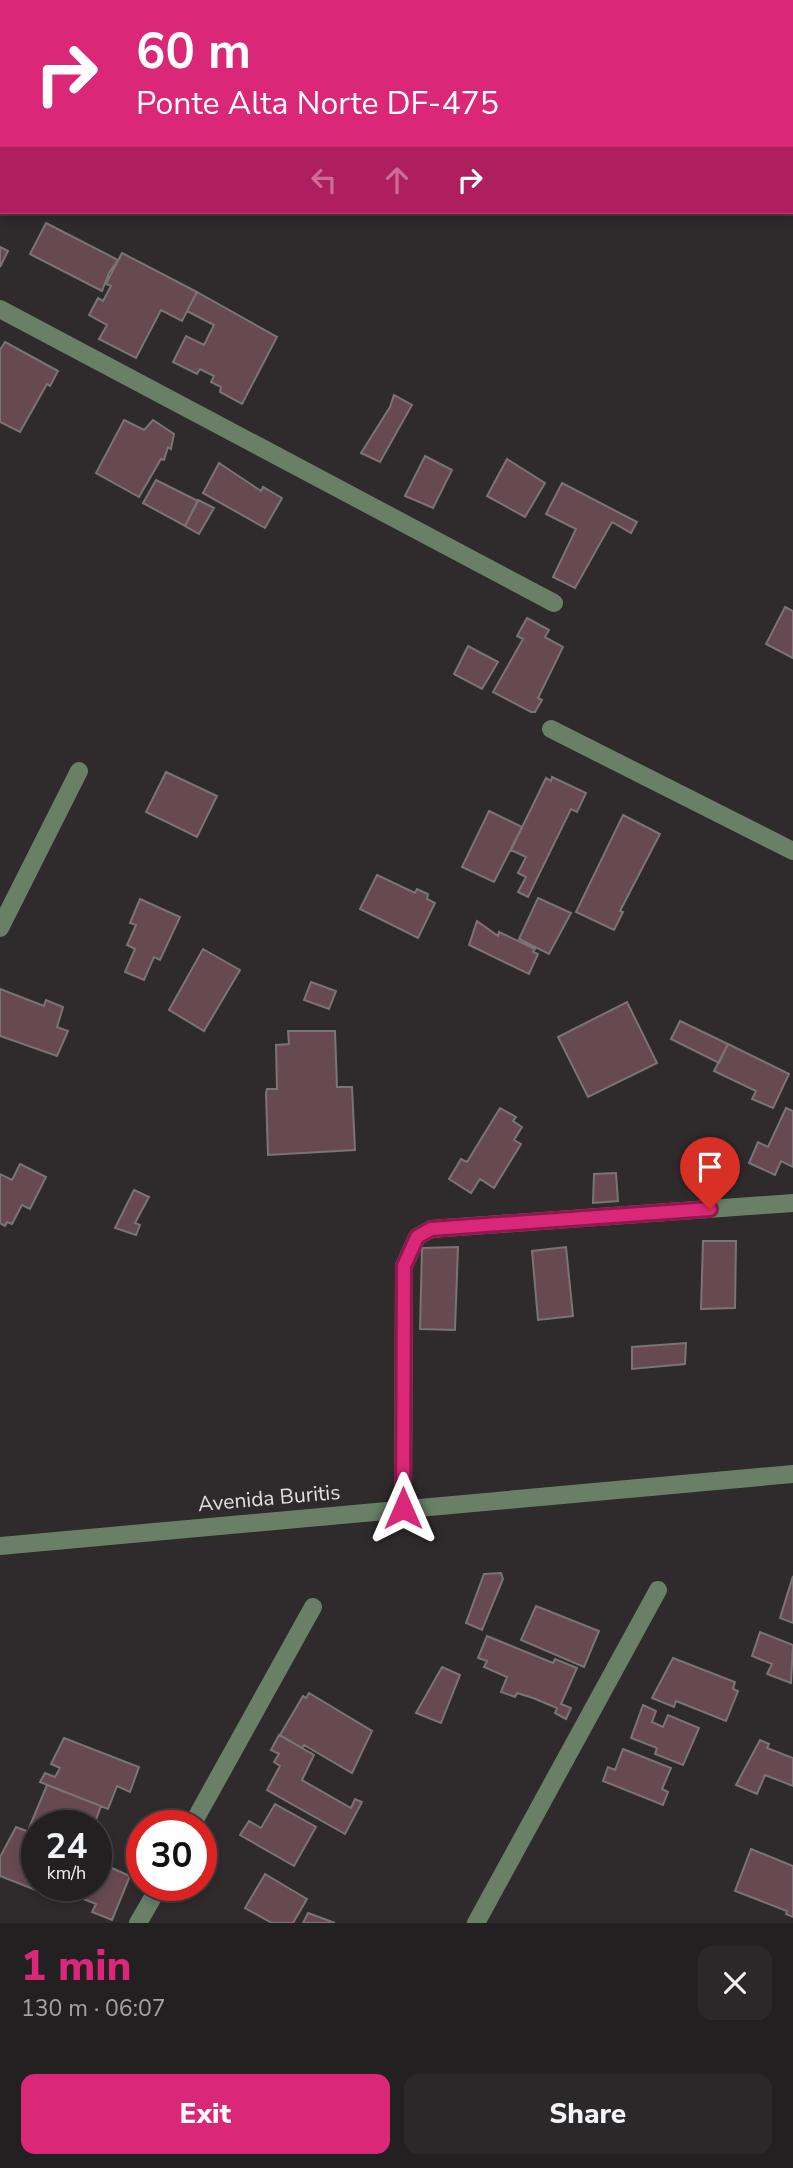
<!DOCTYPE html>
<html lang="en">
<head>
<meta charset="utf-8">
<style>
  :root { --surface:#232021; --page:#2b282a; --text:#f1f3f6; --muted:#a3a3a5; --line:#403e3f; --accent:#db2777 }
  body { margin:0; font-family:"Nunito Sans",sans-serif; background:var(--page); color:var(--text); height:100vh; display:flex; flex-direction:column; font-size:26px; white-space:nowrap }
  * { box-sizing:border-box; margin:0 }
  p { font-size:23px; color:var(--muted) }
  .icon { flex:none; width:38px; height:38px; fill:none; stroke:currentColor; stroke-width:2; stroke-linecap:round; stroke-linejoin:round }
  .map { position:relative; height:1923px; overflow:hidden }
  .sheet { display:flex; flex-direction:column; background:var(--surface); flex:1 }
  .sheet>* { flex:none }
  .top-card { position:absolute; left:0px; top:0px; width:794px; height:214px; box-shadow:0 4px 10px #0003,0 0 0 2px var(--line); background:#db2777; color:#fff; overflow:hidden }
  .speed { position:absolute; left:21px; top:1810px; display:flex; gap:14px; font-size:35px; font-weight:700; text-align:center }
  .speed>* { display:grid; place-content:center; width:91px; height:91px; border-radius:50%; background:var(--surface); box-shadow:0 4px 10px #0003,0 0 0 2px var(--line); line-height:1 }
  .speed small { font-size:18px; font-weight:400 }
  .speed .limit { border:10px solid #d22; background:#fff; color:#111 }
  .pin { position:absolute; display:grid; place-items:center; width:60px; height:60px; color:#fff; margin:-72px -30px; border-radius:50% 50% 50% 0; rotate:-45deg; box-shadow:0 0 7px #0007 }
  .pin .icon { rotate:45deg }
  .me { position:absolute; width:77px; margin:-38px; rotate:0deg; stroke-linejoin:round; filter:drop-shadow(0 0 5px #0008) }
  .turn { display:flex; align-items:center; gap:24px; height:147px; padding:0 21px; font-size:32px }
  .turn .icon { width:91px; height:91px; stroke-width:2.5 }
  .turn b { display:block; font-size:49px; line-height:60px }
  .lanes { display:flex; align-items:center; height:66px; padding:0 21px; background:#0003; justify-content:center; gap:35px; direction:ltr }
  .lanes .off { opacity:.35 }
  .round { display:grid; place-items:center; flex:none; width:74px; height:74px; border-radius:14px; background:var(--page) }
  .summary { display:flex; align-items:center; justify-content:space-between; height:119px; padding:0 21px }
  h1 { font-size:42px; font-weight:800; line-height:52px; color:var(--accent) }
  .primary-button { display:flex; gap:14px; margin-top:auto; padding:14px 21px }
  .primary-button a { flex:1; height:80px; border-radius:14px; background:var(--accent); color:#fff; font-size:28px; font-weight:800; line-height:80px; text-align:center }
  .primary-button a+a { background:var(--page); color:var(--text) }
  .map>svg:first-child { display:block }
  .building { fill:#674a51; stroke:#7a7476; stroke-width:2 }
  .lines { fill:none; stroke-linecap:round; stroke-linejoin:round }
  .minor { stroke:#697f66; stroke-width:18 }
  .route-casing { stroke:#8e194d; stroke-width:18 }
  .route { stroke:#db2777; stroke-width:12 }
  .labels { text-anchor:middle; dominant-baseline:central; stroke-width:7; stroke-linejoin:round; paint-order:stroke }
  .street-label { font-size:21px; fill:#e2dfe0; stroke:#2f2a2c }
</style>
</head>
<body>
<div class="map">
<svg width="793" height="1923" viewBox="0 0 793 1923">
  <rect width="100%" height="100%" fill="#2f2a2c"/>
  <path class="building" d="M46 223 118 260 109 273 102 291 30 254Z
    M0 247 8 251 0 267Z
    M122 253 197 292 182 321 161 310 136 358 99 339 107 325 89 315 98 298 103 301 111 286 106 284Z
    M197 292 277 337 242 404 220 392 221 387 211 382 214 376 200 369 197 374 173 362 186 336 204 345 214 325 187 311Z
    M5 342 58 371 50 386 47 384 20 432 0 422V350Z
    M394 395 412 405 380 462 361 453 390 407Z
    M124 420 144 430 153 420 174 434 171 449 168 447 164 460 161 459 139 497 96 473Z
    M425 456 452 470 433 508 405 496Z
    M507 459 545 483 525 517 487 496Z
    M219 463 261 491 263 487 282 498 265 528 203 493Z
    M156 480 198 501 185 526 143 503Z
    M562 483 637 522 631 533 612 522 575 588 553 577 576 529 546 514Z
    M198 500 214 508 199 534 185 526Z
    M785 607 793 611V658L766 644Z
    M527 618 549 630 545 637 563 647 538 698 542 700 535 712H531L493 692 523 639 517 636Z
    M468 646 498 662 482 689 454 674Z
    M166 772 217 796 197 837 146 812Z
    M552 777 586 793 577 812 571 809 528 897 518 892 526 877 518 873 526 857 511 850 546 778 551 781Z
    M489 811 522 827 494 882 462 867Z
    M623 815 660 834 620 911 623 912 614 930 576 912Z
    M377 875 415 893 417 889 428 894 427 899 435 903 418 938 360 909Z
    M538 898 571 913 549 954 519 939Z
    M140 899 180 917 160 960 154 957 144 980 125 972 135 949 127 945 136 925 130 923Z
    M477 921 498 936 499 932 535 949 533 952 538 954 529 974 469 945Z
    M203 949 240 970 204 1031 169 1010Z
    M311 982 336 991 329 1009 304 1000Z
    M0 989 44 1006 46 1000 63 1007 57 1027 68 1031 57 1056 0 1036Z
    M627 1002 657 1063 588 1097 558 1037Z
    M680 1021 728 1044 719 1063 671 1039Z
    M288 1031H335L337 1087H352L355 1150 268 1155 266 1093 267 1089H277L276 1045 289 1044Z
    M728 1044 789 1074 773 1108 752 1099 756 1091 714 1071Z
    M500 1108 516 1117 513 1121 522 1127 514 1140 521 1144 494 1188 480 1179 471 1193 449 1179 461 1159 467 1162Z
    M786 1108 793 1111V1167L781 1161 775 1175 749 1163 758 1142 768 1147Z
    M20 1164 46 1177 30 1209 22 1205 12 1224 7 1222 5 1226 0 1223V1174L12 1180Z
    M616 1173 618 1201 593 1203 594 1174Z
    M134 1190 149 1197 135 1223 140 1225 136 1235 115 1228Z
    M703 1241H736L735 1308 701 1309Z
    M458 1247 455 1330 420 1329 422 1248Z
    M566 1247 573 1316 538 1320 532 1251Z
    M686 1343 685 1364 632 1369V1347Z
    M501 1573 503 1579 482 1630 466 1623 484 1574Z
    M793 1576V1623L780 1618Z
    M536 1606 599 1631 584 1667 521 1640Z
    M760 1632 793 1645 791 1683 767 1674 772 1664 752 1656Z
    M487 1636 553 1663 555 1659 577 1668 561 1704 571 1708 566 1719 555 1713 557 1708 533 1698 517 1693 515 1697 501 1692 507 1677 484 1667 487 1661 478 1658Z
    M673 1658 735 1682 733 1689 738 1691 726 1721 676 1701 674 1707 652 1698Z
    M442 1667 460 1675 441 1723 416 1713Z
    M309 1693 372 1731 352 1773 304 1745 302 1748 280 1735 303 1696 306 1698Z
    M643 1705 656 1711 652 1722 663 1727 668 1715 699 1728 683 1765 655 1754 657 1748 631 1738Z
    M279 1735 314 1755 302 1780 351 1808 355 1799 362 1802 345 1834 267 1790 280 1766 274 1762 279 1754 271 1750Z
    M64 1738 139 1767 130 1792 117 1786 108 1809 40 1782 45 1773 55 1777 60 1768 51 1764Z
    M760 1740 769 1744 767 1748 793 1758V1786L765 1775 757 1794 736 1785Z
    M623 1749 671 1768 662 1789 668 1792 663 1805 603 1781 608 1767 615 1770Z
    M47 1785 101 1806 94 1825H37V1831L29 1828Z
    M275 1804 316 1827 294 1866 240 1835 249 1821 261 1828Z
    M16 1827 37 1835V1852L28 1870 37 1873V1885H40L38 1891 0 1876V1857Z
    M751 1849 793 1866V1917L786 1914 787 1911 735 1891Z
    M96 1861 130 1876 112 1920 92 1912 96 1904 54 1887 55 1885H96Z
    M265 1874 307 1899 293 1923H272L245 1908Z
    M308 1913 335 1923H303Z"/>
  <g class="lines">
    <path class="minor" d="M0 309 554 603
      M551 729 793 851
      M0 928 79 771
      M403 1508 404 1266 417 1237 431 1229 793 1203
      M0 1546 793 1474
      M192 1825 313 1607
      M138 1923 160 1885
      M476 1923 658 1590"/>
  </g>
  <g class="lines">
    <defs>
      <path id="route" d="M403 1508 404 1266 417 1237 431 1229 710 1209"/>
    </defs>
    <use href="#route" class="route-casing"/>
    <use href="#route" class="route"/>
  </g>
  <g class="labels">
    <g class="street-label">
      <text transform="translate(269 1498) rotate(-5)">Avenida Buritis</text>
    </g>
  </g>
</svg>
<div class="speed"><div>24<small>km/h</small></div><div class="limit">30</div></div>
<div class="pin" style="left:710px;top:1209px;background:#d93025"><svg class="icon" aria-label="arrive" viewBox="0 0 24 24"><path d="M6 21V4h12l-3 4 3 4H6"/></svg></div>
<svg class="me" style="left:403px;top:1508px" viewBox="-20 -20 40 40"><path d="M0-17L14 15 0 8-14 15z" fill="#db2777" stroke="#fff" stroke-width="4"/></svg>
<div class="top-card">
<div class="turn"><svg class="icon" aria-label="right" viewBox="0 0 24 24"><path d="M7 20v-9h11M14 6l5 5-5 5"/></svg><div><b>60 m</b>Ponte Alta Norte DF-475</div></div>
<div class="lanes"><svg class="icon off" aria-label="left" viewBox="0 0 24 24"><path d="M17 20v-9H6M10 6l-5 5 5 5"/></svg><svg class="icon off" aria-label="ahead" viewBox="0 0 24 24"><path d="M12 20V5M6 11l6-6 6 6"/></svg><svg class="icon" aria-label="right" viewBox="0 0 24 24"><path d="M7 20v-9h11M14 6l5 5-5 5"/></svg></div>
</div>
</div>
<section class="sheet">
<div class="summary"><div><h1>1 min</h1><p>130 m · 06:07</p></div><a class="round"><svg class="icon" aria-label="close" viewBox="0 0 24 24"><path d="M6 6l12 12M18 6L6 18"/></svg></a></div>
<div class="primary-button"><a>Exit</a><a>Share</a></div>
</section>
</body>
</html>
